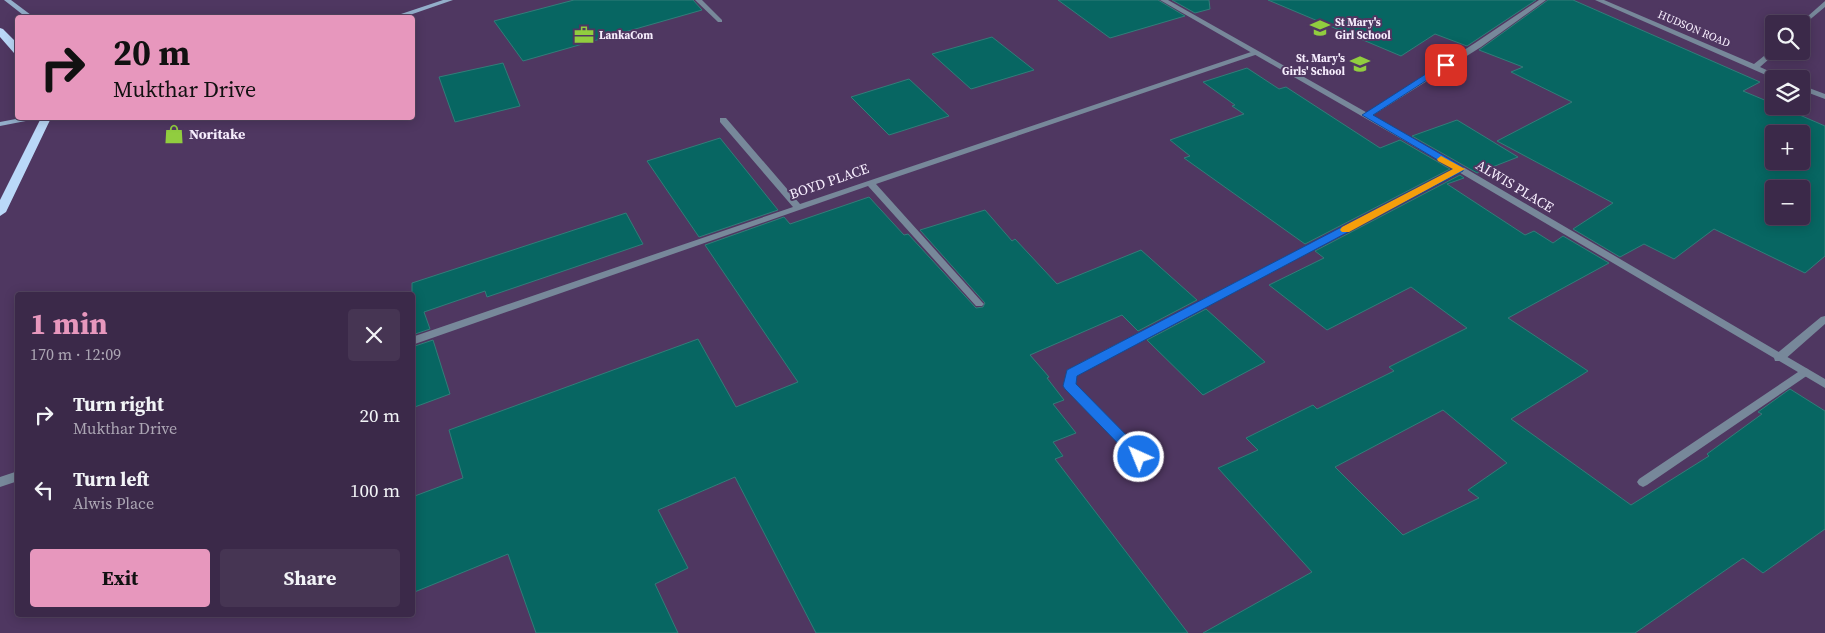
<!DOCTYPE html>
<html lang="en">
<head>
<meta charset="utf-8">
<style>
  :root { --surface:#3b2949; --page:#463553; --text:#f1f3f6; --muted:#aca6b4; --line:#544561; --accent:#e797bd }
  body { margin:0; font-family:"Source Serif 4",serif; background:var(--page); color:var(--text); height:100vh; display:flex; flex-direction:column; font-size:19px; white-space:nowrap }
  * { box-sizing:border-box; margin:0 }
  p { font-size:16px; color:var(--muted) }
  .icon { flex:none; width:28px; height:28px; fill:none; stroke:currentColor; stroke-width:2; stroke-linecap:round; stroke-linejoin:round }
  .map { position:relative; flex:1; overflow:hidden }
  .drawer { position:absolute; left:15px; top:292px; width:400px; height:325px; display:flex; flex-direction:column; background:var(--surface); border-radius:5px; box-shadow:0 2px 12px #0003,0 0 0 1px var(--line) }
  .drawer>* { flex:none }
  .guide { position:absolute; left:15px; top:15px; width:400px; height:105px; border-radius:5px; box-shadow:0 2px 12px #0003,0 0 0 1px var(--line); background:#e797bd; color:#111; overflow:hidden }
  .tools { position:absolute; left:1765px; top:15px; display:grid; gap:10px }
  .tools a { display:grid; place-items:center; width:45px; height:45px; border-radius:5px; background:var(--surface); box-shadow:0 2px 12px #0003,0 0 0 1px var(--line); font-size:25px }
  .pin { position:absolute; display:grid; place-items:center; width:42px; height:42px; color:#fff; margin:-21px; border-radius:10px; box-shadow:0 2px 8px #0006 }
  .me { position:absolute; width:55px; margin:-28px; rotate:316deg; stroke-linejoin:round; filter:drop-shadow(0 0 4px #0008) }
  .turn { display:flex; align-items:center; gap:18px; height:105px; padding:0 15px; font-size:22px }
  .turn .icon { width:65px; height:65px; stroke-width:2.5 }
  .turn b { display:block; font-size:35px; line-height:42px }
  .round { display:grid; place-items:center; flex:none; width:52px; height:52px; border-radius:5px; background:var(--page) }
  .summary { display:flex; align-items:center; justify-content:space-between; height:85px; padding:0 15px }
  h1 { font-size:30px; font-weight:700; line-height:38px; color:var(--accent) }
  .button { display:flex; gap:10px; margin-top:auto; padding:10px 15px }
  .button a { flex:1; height:58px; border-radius:5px; background:var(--accent); color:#111; font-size:20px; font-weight:700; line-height:58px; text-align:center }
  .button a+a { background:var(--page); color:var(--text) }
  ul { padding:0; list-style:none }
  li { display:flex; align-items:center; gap:15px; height:75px; padding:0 15px }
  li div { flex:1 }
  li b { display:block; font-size:19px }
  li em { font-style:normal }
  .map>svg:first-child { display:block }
  .building { fill:#076662; stroke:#327d79; fill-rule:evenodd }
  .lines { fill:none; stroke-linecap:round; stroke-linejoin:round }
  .service { fill:#77889a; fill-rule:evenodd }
  .minor { fill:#77889a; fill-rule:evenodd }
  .tertiary { fill:#77889a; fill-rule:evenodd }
  .secondary { fill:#93aeca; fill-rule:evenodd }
  .trunk { fill:#bad8f8; fill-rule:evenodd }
  .route { fill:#1a73e8; stroke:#114b97 }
  .slow { fill:#f59e0b }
  .labels { text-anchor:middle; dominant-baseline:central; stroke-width:4; stroke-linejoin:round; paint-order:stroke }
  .far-poi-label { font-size:11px; font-weight:bold; fill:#f6edfd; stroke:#4f3761; text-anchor:start }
  .far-street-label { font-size:11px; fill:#f6edfd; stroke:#4f3761 }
  .poi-label { font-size:14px; font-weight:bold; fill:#f6edfd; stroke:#4f3761; text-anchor:start }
  .street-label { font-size:14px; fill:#f6edfd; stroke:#4f3761 }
</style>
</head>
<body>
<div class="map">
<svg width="1825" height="633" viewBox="0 0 1825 633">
  <rect width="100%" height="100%" fill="#4f3761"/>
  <path class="building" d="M574 0H693L702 10 523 61 494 21Z
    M1058 0H1158L1185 16 1110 38Z
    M1172 0H1209L1210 9 1195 13Z
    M1268 0H1536L1467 46 1435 34 1401 56Z
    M1548 0H1573L1760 82 1743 91 1774 104V106H1779L1825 126V256L1805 273 1714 229 1674 259 1644 244 1620 257 1573 229 1613 203 1497 141 1572 102 1511 72 1523 67 1479 50ZM1774 134H1801V161H1774ZM1774 189H1801V216H1774Z
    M992 37 1034 70 971 89 932 54Z
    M503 63 520 106 455 122 439 77Z
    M1247 68 1279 89 1286 87 1380 148 1400 140 1450 169 1305 244 1184 158 1190 156 1170 140 1244 114 1232 106 1235 105 1203 82Z
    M909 79 949 116 889 135 851 97Z
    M1457 120 1518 157 1477 173 1412 136Z
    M720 138 778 210 699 237 647 161Z
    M1460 175 1464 178 1447 184 1525 235 1534 231 1553 243 1563 236 1609 263 1508 318 1588 371 1511 419 1631 505 1709 456 1707 454 1762 414 1758 412 1790 389 1825 411V529L1763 573 1743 558 1635 633H1203L1312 572 1218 468 1258 450 1246 438 1313 405 1317 409 1394 371 1389 367 1467 328 1411 287 1327 330 1269 285 1324 258 1315 251ZM1443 410 1507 463 1468 490 1479 498 1403 535 1335 467Z
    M869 197 904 235 908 234 976 308 983 307 985 303 920 230 985 210 1012 241 1015 239 1057 284 1141 250 1197 300 1138 331 1122 315 1030 355 1049 377 1047 378 1064 400 1053 404 1076 433 1053 442 1063 456 1055 459 1188 633H816L735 477 658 510 688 568 655 584 678 633H536L508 554 412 593V497L463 478 449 430 698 339 736 407 798 382 705 245 784 217 790 224Z
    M626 213 643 244 487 297 485 291 424 312 430 329 412 335V283Z
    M1206 309 1265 362 1203 395 1147 340Z
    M433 340 450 394 412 408V347Z"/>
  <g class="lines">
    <path class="service" d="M695 0H702L722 20V22H718Z"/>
    <path class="minor" d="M1539 0H1546L1481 47 1370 117H1364L1363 115 1475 43Z
      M1595 0H1604L1754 64 1774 48V51L1777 52 1760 67 1786 79H1775Z
      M1825 1V7L1801 27V24H1799Z
      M1254 51 1261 53 876 184 982 302 984 304 982 306H976L868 186 412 345V337L793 207 720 122V118H726L800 204Z
      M1801 85 1825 94V99L1801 90Z
      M1460 166 1464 169 1463 171 1076 375 1075 385 1143 454 1145 457 1143 460 1139 462 1135 460 1065 389 1064 386 1067 370Z
      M1825 316V324L1783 361H1775L1774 358 1775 355 1821 317Z
      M1804 368 1808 369 1809 372 1808 375 1647 485 1643 487 1639 485 1637 482 1639 479Z
      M18 471V481L0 487V477Z"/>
    <path class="tertiary" d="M1160 0H1168L1463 167 1825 379V388L1457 171Z"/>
    <path class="secondary" d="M4 0H11L35 18H27Z
      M443 0H453L401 18H389Z
      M21 118H35L31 120 0 126V122Z"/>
    <path class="trunk" d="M0 28 3 29 18 44V54L14 53 0 37Z
      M41 118H51L6 212 0 216V200Z"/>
  </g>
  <path class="route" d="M1443 63 1450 65 1373 115 1463 167V171L1077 376 1076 384 1144 453 1146 457 1144 461 1139 462 1135 461 1065 389 1063 386 1067 370 1453 169 1362 115Z"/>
  <path class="slow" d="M1441 156 1465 169 1349 232H1342L1340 230 1342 227 1453 169 1438 161 1437 159Z"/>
  <defs>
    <symbol id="school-bare" viewBox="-9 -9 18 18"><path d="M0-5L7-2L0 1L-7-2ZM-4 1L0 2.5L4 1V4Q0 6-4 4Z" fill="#91cd3f" stroke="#4f3761" stroke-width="2.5" paint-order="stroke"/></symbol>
    <symbol id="office-bare" viewBox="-9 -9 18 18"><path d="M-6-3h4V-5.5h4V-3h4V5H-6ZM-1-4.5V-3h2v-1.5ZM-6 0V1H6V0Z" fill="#91cd3f" stroke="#4f3761" stroke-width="2.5" paint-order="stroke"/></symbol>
    <symbol id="shop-bare" viewBox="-9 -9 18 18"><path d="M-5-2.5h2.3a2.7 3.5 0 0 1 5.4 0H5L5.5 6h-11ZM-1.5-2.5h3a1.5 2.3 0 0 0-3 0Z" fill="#91cd3f" stroke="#4f3761" stroke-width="2.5" paint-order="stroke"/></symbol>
  </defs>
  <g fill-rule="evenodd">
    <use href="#school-bare" x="1306" y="14" width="28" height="28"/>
    <use href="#office-bare" x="570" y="21" width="28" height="28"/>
    <use href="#school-bare" x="1346" y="50" width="28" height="28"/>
    <use href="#shop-bare" x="160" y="120" width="28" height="28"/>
  </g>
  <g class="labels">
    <g class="far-poi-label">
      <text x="1335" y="22">St Mary's<tspan x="1335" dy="13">Girl School</tspan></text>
      <text x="599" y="35">LankaCom</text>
      <text x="1345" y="58" text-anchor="end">St. Mary's<tspan x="1345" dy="13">Girls' School</tspan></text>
    </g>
    <g class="far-street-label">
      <text transform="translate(1694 29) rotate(23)">HUDSON ROAD</text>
    </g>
    <g class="poi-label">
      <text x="189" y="134">Noritake</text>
    </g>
    <g class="street-label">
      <text transform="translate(829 181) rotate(-19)">BOYD PLACE</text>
      <text transform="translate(1515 186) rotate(31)">ALWIS PLACE</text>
    </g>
  </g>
</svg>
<div class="tools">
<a><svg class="icon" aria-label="search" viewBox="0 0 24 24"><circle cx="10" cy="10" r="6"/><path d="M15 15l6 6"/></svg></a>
<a><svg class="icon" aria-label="layers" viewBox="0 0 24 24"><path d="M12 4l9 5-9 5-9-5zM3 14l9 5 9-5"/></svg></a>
<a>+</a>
<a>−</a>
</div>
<div class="pin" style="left:1446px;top:65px;background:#d93025"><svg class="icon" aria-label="arrive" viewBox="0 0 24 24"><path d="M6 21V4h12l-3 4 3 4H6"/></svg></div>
<svg class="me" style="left:1139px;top:457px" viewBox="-20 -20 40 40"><circle r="17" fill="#1a73e8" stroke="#fff" stroke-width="3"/><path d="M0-11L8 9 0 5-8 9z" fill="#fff"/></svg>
<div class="guide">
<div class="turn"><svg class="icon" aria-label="right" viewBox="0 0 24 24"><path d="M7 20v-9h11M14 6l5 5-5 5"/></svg><div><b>20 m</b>Mukthar Drive</div></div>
</div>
<section class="drawer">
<div class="summary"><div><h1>1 min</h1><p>170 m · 12:09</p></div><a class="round"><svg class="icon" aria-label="close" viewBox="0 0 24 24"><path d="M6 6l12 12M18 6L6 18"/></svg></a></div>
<ul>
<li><svg class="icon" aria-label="right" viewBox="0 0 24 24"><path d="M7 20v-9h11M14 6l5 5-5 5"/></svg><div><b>Turn right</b><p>Mukthar Drive</p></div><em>20 m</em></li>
<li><svg class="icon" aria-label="left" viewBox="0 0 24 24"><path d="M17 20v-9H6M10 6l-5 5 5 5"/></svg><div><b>Turn left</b><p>Alwis Place</p></div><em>100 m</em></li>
</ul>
<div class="button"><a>Exit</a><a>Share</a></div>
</section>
</div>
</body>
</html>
